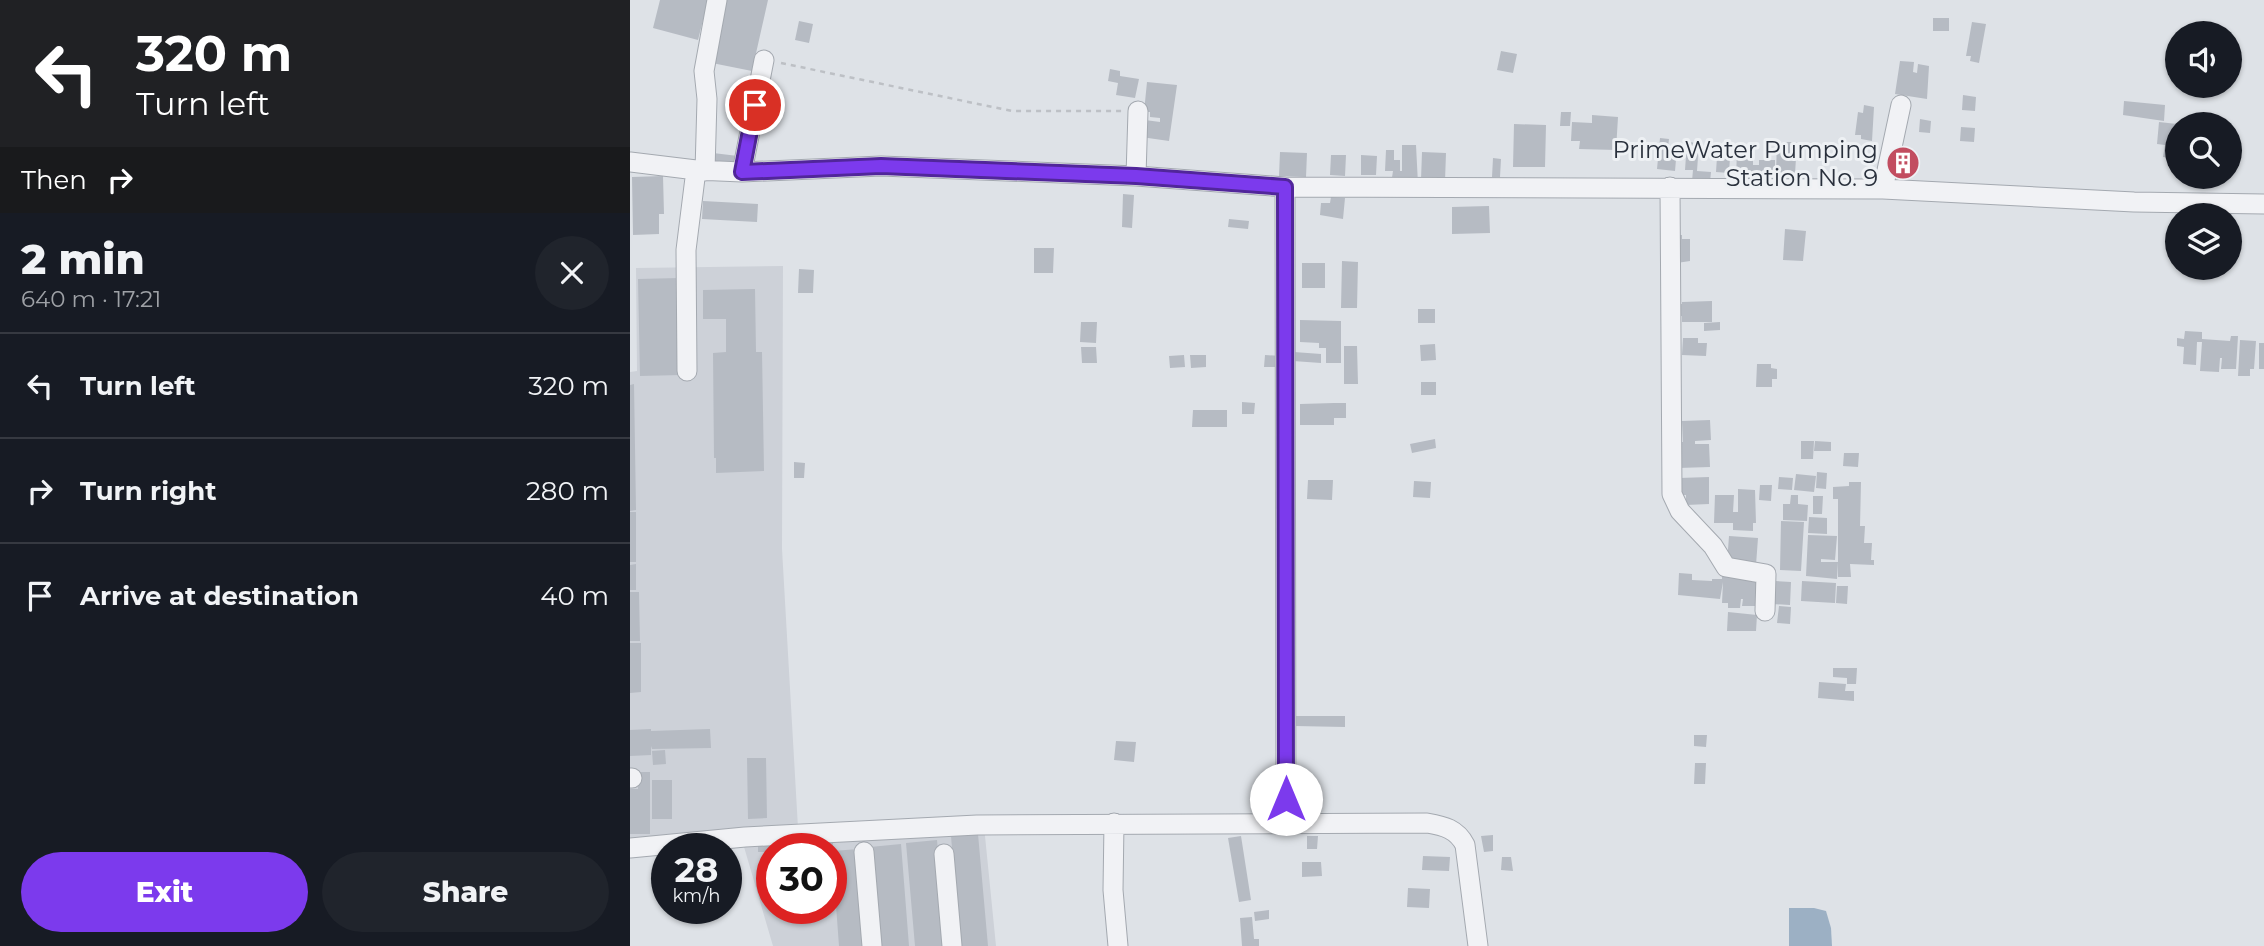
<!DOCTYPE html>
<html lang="en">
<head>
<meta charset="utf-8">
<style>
  :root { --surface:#171b24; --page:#20242c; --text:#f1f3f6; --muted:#9ea1a6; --line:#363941; --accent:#7c3aed }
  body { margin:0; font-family:Montserrat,sans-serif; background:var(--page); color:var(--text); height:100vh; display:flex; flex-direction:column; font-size:26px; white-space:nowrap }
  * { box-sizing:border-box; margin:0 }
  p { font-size:23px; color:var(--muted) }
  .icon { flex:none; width:38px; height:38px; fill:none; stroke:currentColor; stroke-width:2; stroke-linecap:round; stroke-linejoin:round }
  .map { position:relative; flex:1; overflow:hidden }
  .details { display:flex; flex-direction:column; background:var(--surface); width:630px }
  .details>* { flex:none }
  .guide { background:#202124; color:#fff; overflow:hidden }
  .tools { position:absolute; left:1535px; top:21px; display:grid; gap:14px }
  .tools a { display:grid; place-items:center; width:77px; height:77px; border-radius:50%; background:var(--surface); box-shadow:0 2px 5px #0004; font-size:35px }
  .speed { position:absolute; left:21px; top:833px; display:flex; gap:14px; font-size:35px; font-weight:700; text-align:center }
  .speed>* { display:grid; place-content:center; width:91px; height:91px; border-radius:50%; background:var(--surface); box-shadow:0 2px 5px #0004; line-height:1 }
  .speed small { font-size:18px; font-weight:400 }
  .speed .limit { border:10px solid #d22; background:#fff; color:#111 }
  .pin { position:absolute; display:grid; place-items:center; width:60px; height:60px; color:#fff; margin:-30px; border:4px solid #fff; border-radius:50%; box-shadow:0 2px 7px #0007 }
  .me { position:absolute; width:77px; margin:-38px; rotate:0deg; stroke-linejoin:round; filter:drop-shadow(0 0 5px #0008) }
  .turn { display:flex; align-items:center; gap:24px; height:147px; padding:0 21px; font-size:32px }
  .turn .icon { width:91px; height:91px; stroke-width:2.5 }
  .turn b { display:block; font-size:49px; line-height:60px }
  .then { display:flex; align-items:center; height:66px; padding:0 21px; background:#0003; gap:14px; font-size:26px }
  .round { display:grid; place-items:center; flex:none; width:74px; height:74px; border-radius:37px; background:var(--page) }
  .summary { display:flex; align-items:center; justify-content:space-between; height:119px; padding:0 21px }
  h1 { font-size:42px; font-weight:800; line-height:52px }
  .action { display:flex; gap:14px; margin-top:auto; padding:14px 21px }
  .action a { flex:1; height:80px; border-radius:42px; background:var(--accent); color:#fff; font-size:28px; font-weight:800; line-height:80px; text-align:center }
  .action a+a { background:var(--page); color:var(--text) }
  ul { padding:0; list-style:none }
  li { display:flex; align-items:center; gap:21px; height:105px; padding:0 21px; border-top:2px solid var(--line) }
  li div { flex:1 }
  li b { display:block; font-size:26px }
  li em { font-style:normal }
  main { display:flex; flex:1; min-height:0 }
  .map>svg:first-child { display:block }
  .built { fill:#cdd1d8; fill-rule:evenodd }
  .water { fill:#9cb0c4 }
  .building { fill:#b6bbc3 }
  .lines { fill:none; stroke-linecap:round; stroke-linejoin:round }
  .minor-casing { stroke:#a4a9b0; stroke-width:21 }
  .path { stroke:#bdc0c5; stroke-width:2.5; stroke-dasharray:5 5; stroke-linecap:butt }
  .minor { stroke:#f1f2f5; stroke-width:19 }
  .route-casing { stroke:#51269a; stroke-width:18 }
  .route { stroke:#7c3aed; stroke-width:12 }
  .labels { text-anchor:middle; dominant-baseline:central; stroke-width:6; stroke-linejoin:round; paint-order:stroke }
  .poi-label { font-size:24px; fill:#29303c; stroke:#eef1f4; text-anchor:end }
</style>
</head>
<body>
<main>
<section class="details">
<div class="guide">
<div class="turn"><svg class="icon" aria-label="left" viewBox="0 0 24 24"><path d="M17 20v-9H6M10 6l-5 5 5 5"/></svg><div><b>320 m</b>Turn left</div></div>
<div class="then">Then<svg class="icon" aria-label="right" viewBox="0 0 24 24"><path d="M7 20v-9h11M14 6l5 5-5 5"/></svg></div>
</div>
<div class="summary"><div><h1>2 min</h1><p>640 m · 17:21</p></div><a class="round"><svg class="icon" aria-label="close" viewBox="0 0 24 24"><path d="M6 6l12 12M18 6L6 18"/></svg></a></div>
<ul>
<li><svg class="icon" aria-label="left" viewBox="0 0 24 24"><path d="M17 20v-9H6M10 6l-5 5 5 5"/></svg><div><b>Turn left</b></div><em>320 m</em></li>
<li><svg class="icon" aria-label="right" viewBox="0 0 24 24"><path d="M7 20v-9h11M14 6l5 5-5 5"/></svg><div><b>Turn right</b></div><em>280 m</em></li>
<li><svg class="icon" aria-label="arrive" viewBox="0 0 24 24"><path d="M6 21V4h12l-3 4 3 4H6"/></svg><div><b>Arrive at destination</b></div><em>40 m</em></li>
</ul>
<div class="action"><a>Exit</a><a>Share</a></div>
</section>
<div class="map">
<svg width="1634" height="946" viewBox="0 0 1634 946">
  <rect width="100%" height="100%" fill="#dee2e7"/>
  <path class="built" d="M153 266 152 549 168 828 0 840V372L7 371 6 268Z
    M354 826 366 946H143L112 840ZM142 849H201V908H142Z"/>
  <path class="water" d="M1159 908H1184L1196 911 1201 928 1202 946H1159Z"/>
  <path class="building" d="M30 0H78L68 40 23 28Z
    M90 0H138L122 71 77 62Z
    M1303 18H1319V31H1303Z
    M169 21 183 24 179 43 165 40Z
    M1342 22 1356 24 1349 63 1340 61 1341 56H1336Z
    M871 51 887 54 883 73 867 70Z
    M1270 61 1284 62 1283 72 1287 73 1288 64 1299 66 1297 99 1265 94Z
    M480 69 490 71V76L509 79 505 98 486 95 488 83 478 81Z
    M517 82 547 85 539 141 511 137 515 120 530 122V118L520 117V112H514Z
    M1333 95 1346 97 1345 111 1332 110Z
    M1494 101 1535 105 1534 121 1493 115Z
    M1234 105 1244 107 1242 141 1231 139V135H1225L1228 112 1233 113Z
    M931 112H941L940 126H930Z
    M962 115 988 117 986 150 949 149 950 141H941L942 122 962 123Z
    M1290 119 1301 121 1300 133 1289 132Z
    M1529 122 1547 124V146H1544L1543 158 1533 157 1535 145 1527 144Z
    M884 124 916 125 915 167H883Z
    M1331 127 1345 128 1344 142 1330 141Z
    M1030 138 1039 139 1038 147 1047 148 1045 171 1027 169Z
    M1057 142 1069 143 1067 171 1081 172 1080 182 1062 181 1063 170H1055Z
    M1147 142H1167L1165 174 1146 173Z
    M772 145H786L788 184H761L763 171H755L756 150H764V160H770V171H772Z
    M1107 147H1123V165H1129V160H1145V174H1136V180L1106 182Z
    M650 152 677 153 676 177 649 176Z
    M792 152 816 153 815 181 791 180Z
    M83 153 108 156 106 169 82 167Z
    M701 155H716L715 176 700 175Z
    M731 155 747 156 746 175H731Z
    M1087 157H1100L1099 173 1086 172Z
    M863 158 871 159 870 177H862Z
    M33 176 34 214H29V234L3 235 2 177Z
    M493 194 504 195 502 228 492 227Z
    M701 197 715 198 713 219 690 215 691 203H700Z
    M73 201 128 204 127 222 72 219Z
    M859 206 860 233 822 234V207Z
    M599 219 619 221 618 229 598 227Z
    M1155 229 1176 231 1173 261 1153 260Z
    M1041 235H1052V239H1060V261L1040 264Z
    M404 248H424L423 273H404Z
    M712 261 728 262 727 308H711Z
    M672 263H695V288H672Z
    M169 269 184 270 183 293H168Z
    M49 278 51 375 10 376 8 279Z
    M125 289 126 352H132L134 471 86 473V458H84L83 353 96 352V319H73V290Z
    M1082 301V322H1052V316L1045 317V304H1052V302Z
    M788 309H805V323H788Z
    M670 320 711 321V363H696V348H689V343L670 342Z
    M451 322H467L466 343 450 342Z
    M1090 322V330L1074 331V323Z
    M1555 331 1572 332V339L1600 341 1601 336H1608L1606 369H1591L1592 358H1590L1589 372 1570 371 1572 342H1567L1566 365 1553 364 1554 347 1547 346V338L1554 339Z
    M1053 338H1068V343H1077L1076 356 1052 355Z
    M1610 340 1626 341 1624 369H1620V376H1608Z
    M1629 343H1634V369H1629Z
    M805 344 806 360 791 361 790 345Z
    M714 346H727L728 384H714Z
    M451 347H466L467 363H452Z
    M664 352 691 354V363L663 361Z
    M554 355 555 367 540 368 539 356Z
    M560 355H576V367L561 368Z
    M635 355 651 356 650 367H634Z
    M1127 364H1141V368L1147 369V379H1142V387H1126Z
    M791 382H806V395H791Z
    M4 384 6 510 0 511V385Z
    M612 402 625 403 624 414H612Z
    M704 403H716V418H704V425H670V404Z
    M563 410H597V427H562Z
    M1080 420 1081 440 1065 441V444H1079L1080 467 1048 468 1047 442H1053L1052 421Z
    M805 439 806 448 782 453 780 444Z
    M1171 441H1184L1183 459H1171Z
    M1185 441 1201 442V451H1184Z
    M1214 453H1229L1228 467 1213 466Z
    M164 462 175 463 174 478H164Z
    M1187 472 1197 473 1196 489 1186 488Z
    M1166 474 1186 476 1184 492 1164 490Z
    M1079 477V504L1056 505V495H1049V478Z
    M1149 477 1163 478 1162 490 1148 489Z
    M678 480H703L702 500 677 499Z
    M784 481 801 482 800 498 783 497Z
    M1219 482H1231L1230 526H1235L1234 543H1242L1241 560H1244V565L1220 564 1221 577H1208V499H1203V487L1219 486Z
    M1130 485H1142L1141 501 1129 500Z
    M1108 489 1125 490 1126 523H1123V531L1103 530V523H1084L1085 495H1104L1103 512H1108Z
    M1161 495H1168V504L1178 505 1177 521 1153 520V504H1160Z
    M1183 496H1193L1192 514H1183Z
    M0 512H6V562H0Z
    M1179 517 1197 518V534L1178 533Z
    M1151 521 1174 522 1171 571 1150 570Z
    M1178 535 1207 536 1205 560 1191 559V562H1208L1207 579 1176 576Z
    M1099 536 1128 538 1126 565 1097 563Z
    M6 564V590H0V565Z
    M1049 573 1062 574V580L1082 581V579H1092V573L1127 577 1126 606H1112L1113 599H1111L1110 608H1098V603H1092L1093 582 1090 599 1048 595Z
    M1144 581 1161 582 1160 605 1142 604Z
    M1172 581 1206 583 1205 603 1171 601Z
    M1207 586H1218L1217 604 1206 603Z
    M0 592H9L10 641H0Z
    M1149 606 1161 607 1160 624 1147 623Z
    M1098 612 1127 615 1126 631H1097Z
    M0 643H11V692L0 693Z
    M1203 668H1227L1226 684H1217V678L1203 677Z
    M1189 682 1216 684 1215 691H1224V701L1188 698Z
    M665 716H715V727L665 726Z
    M21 729V731L80 729 81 748 22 749 21 746V755L0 756V730Z
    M1064 735H1077L1076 747 1064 746Z
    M486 741 506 742 504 762 484 760Z
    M35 750 36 764 23 765 22 751Z
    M117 758H136L137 818 118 819Z
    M1065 763H1076L1075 784H1064Z
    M7 772H20V834H0V789H8Z
    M22 780H42V819H22Z
    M348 834 358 946H330L321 836Z
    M863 835V851L854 852 851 836Z
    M611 836 621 900 609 902 598 838Z
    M677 836H688L687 849H677Z
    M178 838V849H142V852H128V840Z
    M182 839H203V849H182Z
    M307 840 317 946H285L276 843Z
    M271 844 279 946H248L240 847Z
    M229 849 237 946H209L202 851Z
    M793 856 820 857 819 871 792 870Z
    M872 857H881L883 871 871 870Z
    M672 862H691L692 876 672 877Z
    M778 888 800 889 799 908 777 907Z
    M639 910V919L625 921 624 912Z
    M622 917 624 939H629V946H612L610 918Z"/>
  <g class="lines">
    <defs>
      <path id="minor" d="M0 162 66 170 112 172 251 166 506 176 655 187 1253 189 1504 202 1634 204
        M75 171 77 99 74 71 87 0
        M112 172 134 60
        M506 176 508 111
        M655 187 656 825
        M1040 187 1042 494 1050 511 1083 546 1096 567 1136 574 1135 611
        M1253 189 1271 105
        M57 371 56 250 66 170
        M0 778H2
        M484 823 483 890 488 946
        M0 848 115 837 347 825 797 823C814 826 827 829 835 845L848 946
        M234 852 242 946
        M314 854 322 946"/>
    </defs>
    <use href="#minor" class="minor-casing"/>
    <path class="path" d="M151 63 382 111H492"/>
    <use href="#minor" class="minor"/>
  </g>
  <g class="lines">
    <defs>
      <path id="route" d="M125 105 112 172 251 166 506 176 655 187 656 799"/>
    </defs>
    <use href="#route" class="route-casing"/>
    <use href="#route" class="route"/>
  </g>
  <defs>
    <symbol id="building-disc" viewBox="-11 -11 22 22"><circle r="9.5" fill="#c24d60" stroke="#eef1f4"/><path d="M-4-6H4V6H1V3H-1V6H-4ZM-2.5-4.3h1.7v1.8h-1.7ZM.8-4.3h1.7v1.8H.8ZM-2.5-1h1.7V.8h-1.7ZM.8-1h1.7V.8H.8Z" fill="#fff"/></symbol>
  </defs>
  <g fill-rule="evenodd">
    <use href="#building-disc" x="1254" y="144" width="38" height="38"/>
  </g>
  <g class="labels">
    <g class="poi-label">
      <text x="1248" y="149">PrimeWater Pumping<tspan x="1248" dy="28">Station No. 9</tspan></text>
    </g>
  </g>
</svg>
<div class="tools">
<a><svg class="icon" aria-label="sound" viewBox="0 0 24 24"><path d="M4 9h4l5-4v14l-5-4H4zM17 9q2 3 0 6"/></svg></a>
<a><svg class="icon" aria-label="search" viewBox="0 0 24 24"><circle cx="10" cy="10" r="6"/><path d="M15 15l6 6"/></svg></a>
<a><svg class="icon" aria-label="layers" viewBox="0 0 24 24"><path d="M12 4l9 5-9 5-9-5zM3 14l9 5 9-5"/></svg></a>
</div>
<div class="speed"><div>28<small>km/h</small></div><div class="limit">30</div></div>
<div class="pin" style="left:125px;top:105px;background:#d93025"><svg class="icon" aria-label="arrive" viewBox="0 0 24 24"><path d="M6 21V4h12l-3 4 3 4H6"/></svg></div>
<svg class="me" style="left:656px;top:799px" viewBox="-20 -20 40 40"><circle r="19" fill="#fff"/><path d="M0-13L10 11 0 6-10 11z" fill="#7c3aed"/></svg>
</div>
</main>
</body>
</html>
